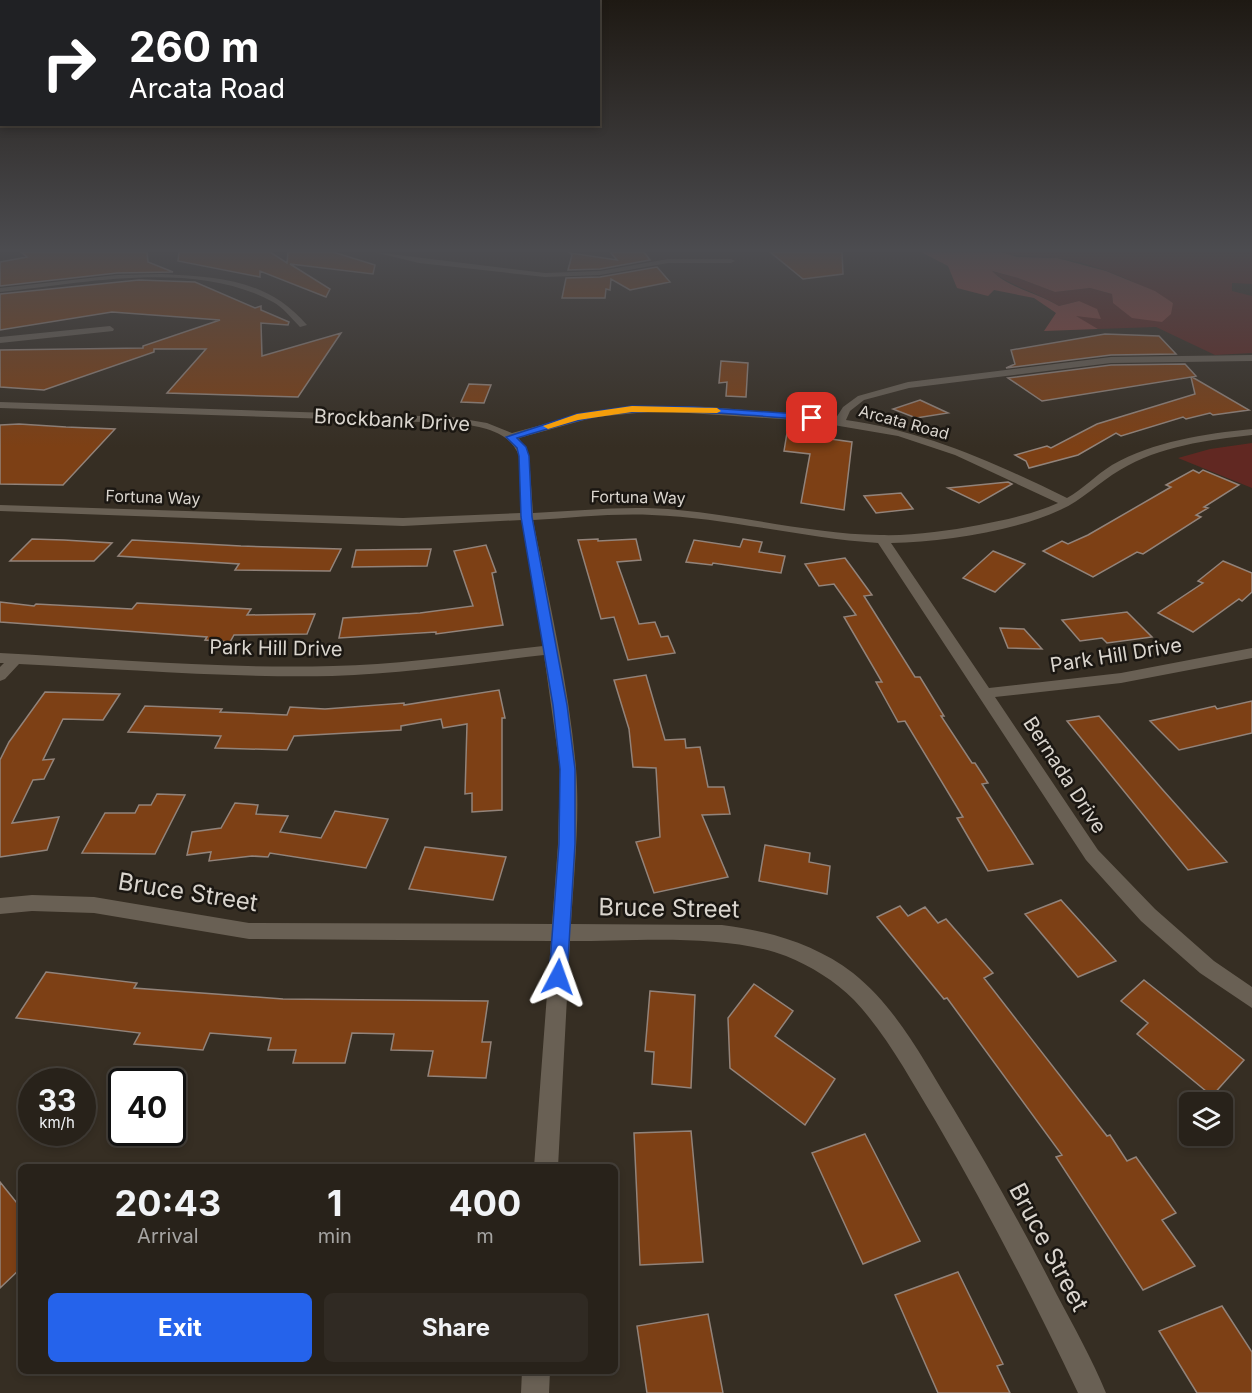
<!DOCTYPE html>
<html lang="en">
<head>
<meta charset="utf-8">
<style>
  :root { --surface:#28221a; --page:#302a23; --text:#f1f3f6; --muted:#a5a4a2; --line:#443f39; --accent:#2563eb }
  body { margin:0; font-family:Inter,sans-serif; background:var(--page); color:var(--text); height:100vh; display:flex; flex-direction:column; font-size:22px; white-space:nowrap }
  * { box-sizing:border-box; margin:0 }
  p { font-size:20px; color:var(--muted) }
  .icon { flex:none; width:33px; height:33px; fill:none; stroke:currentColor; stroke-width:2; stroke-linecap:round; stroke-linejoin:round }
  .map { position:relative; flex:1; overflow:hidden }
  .details { position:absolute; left:18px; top:1164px; width:600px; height:210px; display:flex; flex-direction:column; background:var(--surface); border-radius:9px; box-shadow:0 3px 9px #0003,0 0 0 2px var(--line) }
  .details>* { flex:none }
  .banner { position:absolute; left:0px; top:0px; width:600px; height:126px; box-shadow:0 3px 9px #0003,0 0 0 2px var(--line); background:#202124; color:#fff; overflow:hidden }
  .controls { position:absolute; left:1179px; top:1092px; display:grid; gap:12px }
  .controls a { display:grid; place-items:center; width:54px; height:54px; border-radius:9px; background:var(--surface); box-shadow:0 3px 9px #0003,0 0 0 2px var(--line); font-size:30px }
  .speed { position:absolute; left:18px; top:1068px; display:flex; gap:12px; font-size:30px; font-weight:700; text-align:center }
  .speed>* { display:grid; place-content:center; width:78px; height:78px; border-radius:50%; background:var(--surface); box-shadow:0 3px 9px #0003,0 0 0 2px var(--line); line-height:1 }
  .speed small { font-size:15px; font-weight:400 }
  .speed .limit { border:3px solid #111; border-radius:9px; background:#fff; color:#111 }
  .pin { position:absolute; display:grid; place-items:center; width:51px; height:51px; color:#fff; margin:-26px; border-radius:12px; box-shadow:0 3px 9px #0006 }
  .me { position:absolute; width:66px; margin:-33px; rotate:4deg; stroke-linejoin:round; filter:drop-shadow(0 0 4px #0008) }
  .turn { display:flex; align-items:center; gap:21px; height:126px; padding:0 30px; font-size:27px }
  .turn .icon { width:78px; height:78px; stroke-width:2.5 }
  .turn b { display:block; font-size:42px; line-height:51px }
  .eta { display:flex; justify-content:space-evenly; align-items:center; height:102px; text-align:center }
  .eta b { font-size:36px; font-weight:700; line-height:42px }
  .primary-button { display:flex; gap:12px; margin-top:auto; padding:12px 30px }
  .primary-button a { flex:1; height:69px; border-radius:9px; background:var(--accent); color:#fff; font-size:24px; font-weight:700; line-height:69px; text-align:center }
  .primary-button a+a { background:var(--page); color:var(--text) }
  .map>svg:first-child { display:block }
  .green { fill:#612822 }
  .forest { fill:#8d443d }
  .building { fill:#7d4015; stroke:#92837a; stroke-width:1.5 }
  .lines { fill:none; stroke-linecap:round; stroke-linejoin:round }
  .minor { fill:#696054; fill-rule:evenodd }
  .route { fill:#2563eb; stroke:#184099; stroke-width:1.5 }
  .slow { fill:#f59e0b }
  .labels { text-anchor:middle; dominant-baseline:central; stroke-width:5; stroke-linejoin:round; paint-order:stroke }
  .far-street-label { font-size:16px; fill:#dad5ce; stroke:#1b1712 }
  .street-label { font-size:20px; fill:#dad5ce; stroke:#1b1712 }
  .near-street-label { font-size:24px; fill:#dad5ce; stroke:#1b1712 }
</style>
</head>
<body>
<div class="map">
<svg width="1252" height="1393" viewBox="0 0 1252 1393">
  <rect width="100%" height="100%" fill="#362e23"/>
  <path class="green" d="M1001 252H1252V284L1232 283V291L1252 296V353L1215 355 1156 327 1098 329 1074 316 1079 301 1059 306C1037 292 1012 287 991 271L1018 278 1055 292 1090 288 1112 294 1113 303H1173C1143 284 1092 262 1056 258 1037 255 1020 258 1001 252Z
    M1252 443V488L1178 458 1210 449Z"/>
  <path class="forest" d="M921 252H1001L1017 257 1057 258 1106 271 1155 291 1173 303 1171 314 1162 322 1132 318 1113 303 1112 294 1090 288 1055 292 1018 278 992 271C1009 288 1038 293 1059 306L1079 301 1097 309 1101 319 1076 316 1098 329 1044 331 1056 313 1034 298 994 290 988 296 957 288 948 266Z"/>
  <path class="building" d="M21 252H147L148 262 173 272 117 273 0 286V262L27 257Z
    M179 252H270L287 263 288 252H333L375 265 373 274 290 264 330 289 326 297 260 271V277L178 261Z
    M610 252H644L650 260 600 269 568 270 572 255 570 253 617 260Z
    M770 252H842L843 274 803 279Z
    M657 267 670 282 630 290 611 279 610 290 606 289 605 298H562L566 278 600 277Z
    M139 280 195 282 255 308 261 306V310L289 322 288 325 261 323 262 356 341 333 298 397 167 393 206 349H154V352L44 390 0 387V350L143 348V346L220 320 112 312 0 330V294Z
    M1105 334 1159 336 1176 354 1111 355 1006 368 1015 364 1011 350Z
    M721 361 748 363 746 397 726 396 727 382 719 383Z
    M1185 364 1196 376 1192 377 1249 410 1213 415 1210 413 1186 419 1183 417 1121 436 1116 433 1078 455 1029 468 1026 461 1015 455 1047 446 1051 448 1097 424 1195 394 1191 377 1042 401 1008 378 1111 365Z
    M469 384 491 385 484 403 461 402Z
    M920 400 948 413 916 418 893 409Z
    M19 424 66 427 115 429 63 485 0 484V425Z
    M787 433 852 442 844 510 801 503 810 454 784 451Z
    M1193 470 1199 473 1203 470 1239 485 1204 507 1208 508 1196 515 1201 517 1143 554 1137 552 1093 577 1043 551 1062 541 1068 544 1088 535 1171 487 1166 485Z
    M1008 482 1012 484 979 503 948 488Z
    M901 493 913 509 876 513 864 496Z
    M32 539 64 540 112 543 94 561H10Z
    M598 539V541L636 539 641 560 617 562 639 624 655 622 661 637 668 636 675 653 628 660 614 617 601 619 578 540Z
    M743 539 762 542 759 552 785 556 781 573 713 563 712 565 686 562 694 540 740 547Z
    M132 540 241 546 341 549 330 571 235 570 239 564 118 556Z
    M486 545 496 572 492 573 503 625 436 634V632L339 638 343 618 420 613 473 606 454 551Z
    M431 549 427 566 352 567 356 550Z
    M993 551 1025 564 995 592 963 578Z
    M845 558 872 595 864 596 915 677H920L944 716H941L972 763H975L988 783 982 784 1033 864 988 871 957 818 963 817 905 721 898 722 876 682H882L844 617 856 615 834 584 819 586 805 564Z
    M1223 561 1252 573V592L1242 601 1239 599 1193 632 1158 613 1203 583 1198 581Z
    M0 602 34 606 36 604 132 609 137 603 251 609 247 615 315 614 307 634 234 635 230 642 205 640 207 637 0 622Z
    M1127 612 1152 637 1107 643 1102 638 1080 641 1062 620Z
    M1000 628 1024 629 1042 649 1008 648Z
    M646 675 665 740 685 739 686 748 700 747 708 787H724L730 814 702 815 728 877 654 893 636 842 660 837 656 768 633 767 629 729 614 680Z
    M499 690 505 718H502V810L472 812V793L465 794 467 724 443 728 441 719 401 726V730L294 736 287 750 215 748 221 736 128 732 145 706 222 709 220 712 287 715 290 707 325 709 404 703V705Z
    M45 692 120 694 103 720 63 719 43 760 54 759 44 779 33 780 12 823 59 817 47 850 0 857V760L9 742Z
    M1252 701V733L1179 750 1150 721 1215 706 1217 709Z
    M1099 716 1162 789 1227 862 1188 870 1067 721Z
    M157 794 185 795 155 854 82 853 105 813H135L139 805H151Z
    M235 803 258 805 256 814 288 816 280 832 321 838 335 811 388 819 366 868 270 853 268 857 252 856 209 861 211 852 187 855 192 832 221 828Z
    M765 845 810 853 809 862 830 866 827 894 759 881Z
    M425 847 506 857 493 900 409 889Z
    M1061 900 1116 961 1078 977 1025 914Z
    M900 906 908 916 925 907 938 923 946 919 993 973 984 978 1107 1136 1110 1135 1127 1161 1136 1157 1176 1213 1162 1220 1195 1266 1143 1290 1056 1157 1062 1155 947 998 944 999 877 917Z
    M46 972 137 983 134 988 283 999 488 1001 482 1042H491L486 1078 428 1076 433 1051 391 1050 394 1034 352 1033 345 1063H293L296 1050H268L271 1038 210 1033 203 1050 134 1044 140 1033 16 1018Z
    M1144 980 1244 1060 1212 1096 1137 1034 1148 1023 1121 1001Z
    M754 984 793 1011 775 1036 835 1079 805 1125 730 1068 728 1018Z
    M650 991 695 995 691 1088 652 1084 654 1052 645 1051Z
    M691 1131 703 1262 640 1265 634 1133Z
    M865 1134 920 1241 863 1264 812 1153Z
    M0 1182 21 1208V1268L0 1288Z
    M958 1272 1003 1364 997 1366 1010 1393H938L895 1295Z
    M1222 1306 1252 1352V1393H1197L1159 1331Z
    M708 1314 723 1393H647L637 1326Z"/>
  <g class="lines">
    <path class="minor" d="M374 252 545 273 600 271 668 259H731L735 261 731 263H668L600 275 545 277 419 263Z
      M162 274C219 277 267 279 307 325L300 327C292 319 283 307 273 302 195 259 84 283 0 292V288L117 275Z
      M110 326 114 329 113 331 0 343V337Z
      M1252 355V361L1111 363 909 388 864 400 850 411 846 420C925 431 995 463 1067 498 1083 489 1096 475 1112 465 1154 441 1204 434 1252 429V435C1207 440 1160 446 1120 470 1099 482 1083 500 1060 510 1012 532 943 542 891 543L989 688 1121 673 1252 648V658L1121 683 995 697 1098 850 1155 909 1214 961 1252 987V1008L1200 973 1141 921 1086 860 878 543C802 538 728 518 652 515 613 513 572 518 533 520 549 602 569 685 576 768 580 819 574 873 571 924L722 925C769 931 815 944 853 973 897 1008 924 1061 953 1108 990 1169 1025 1232 1057 1295 1074 1327 1092 1359 1106 1393H1078C1034 1300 987 1209 935 1120 910 1079 887 1035 854 1000 835 981 811 966 786 956 725 933 636 941 570 941L558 1167H534L551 941 249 939 94 913 32 911 0 914V898L32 895 94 897 249 923 552 924 558 844 560 769 544 655C474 663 403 674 332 676 227 678 123 669 19 664L5 679 0 681V667L4 663H0V653C111 659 222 669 333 666 403 664 473 654 543 646L522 520 403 526 0 511V505L403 518 521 513 519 456C509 429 477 426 452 423L0 408V402L452 417 487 423 512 433 582 414 641 406 709 407 836 418 843 407 858 396 908 382 1111 357ZM658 411 810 421 898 436 955 455 1058 503C1033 514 1006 520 979 525 947 531 913 536 880 535 812 534 745 516 678 510 630 505 581 511 533 513L529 456 519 438 595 417Z
      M522 1371H550L549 1393H521Z"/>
  </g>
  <linearGradient id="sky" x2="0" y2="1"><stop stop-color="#1e1913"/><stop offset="0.56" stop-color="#4c4c50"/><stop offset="1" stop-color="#4c4c50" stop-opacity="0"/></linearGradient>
  <rect width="1252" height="447" fill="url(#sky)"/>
  <path class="route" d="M632 406 694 407 812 415 817 418 812 420C753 416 693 409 633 412 593 414 555 427 517 438L526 447 529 456 532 517 567 705 575 769V844L567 977 564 983 558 986 551 983 549 977 559 844 560 769 553 705 521 517 519 456 517 448 506 437 577 414Z"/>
  <path class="slow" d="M632 406 717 408 721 411 717 413 632 412 578 420 548 429 543 426 577 414Z"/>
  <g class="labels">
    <g class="far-street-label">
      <text transform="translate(904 422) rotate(15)">Arcata Road</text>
      <text transform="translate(153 497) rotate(2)">Fortuna Way</text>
      <text transform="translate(638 497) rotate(1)">Fortuna Way</text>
    </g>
    <g class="street-label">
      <text transform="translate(392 420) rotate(3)">Brockbank Drive</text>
      <text transform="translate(276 648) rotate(1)">Park Hill Drive</text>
      <text transform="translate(1116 655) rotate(-9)">Park Hill Drive</text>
      <text transform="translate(1065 775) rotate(57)">Bernada Drive</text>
    </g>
    <g class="near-street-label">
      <text transform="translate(188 892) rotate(9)">Bruce Street</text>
      <text transform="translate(669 908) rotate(1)">Bruce Street</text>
      <text transform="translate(1049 1247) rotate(62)">Bruce Street</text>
    </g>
  </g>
</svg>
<div class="controls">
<a><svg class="icon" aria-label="layers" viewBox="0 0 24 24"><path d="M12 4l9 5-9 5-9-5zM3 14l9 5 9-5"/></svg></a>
</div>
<div class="speed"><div>33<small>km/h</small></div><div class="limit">40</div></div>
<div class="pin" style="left:812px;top:418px;background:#d93025"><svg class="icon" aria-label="arrive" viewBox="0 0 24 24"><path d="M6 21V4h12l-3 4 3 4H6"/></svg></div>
<svg class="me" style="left:558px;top:977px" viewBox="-20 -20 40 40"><path d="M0-17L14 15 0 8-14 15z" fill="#2563eb" stroke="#fff" stroke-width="4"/></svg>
<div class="banner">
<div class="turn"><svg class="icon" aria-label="right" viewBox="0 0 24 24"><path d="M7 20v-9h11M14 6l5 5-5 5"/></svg><div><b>260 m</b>Arcata Road</div></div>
</div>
<section class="details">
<div class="eta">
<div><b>20:43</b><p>Arrival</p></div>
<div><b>1</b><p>min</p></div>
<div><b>400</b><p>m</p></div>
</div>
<div class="primary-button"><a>Exit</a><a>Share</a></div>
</section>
</div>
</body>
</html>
